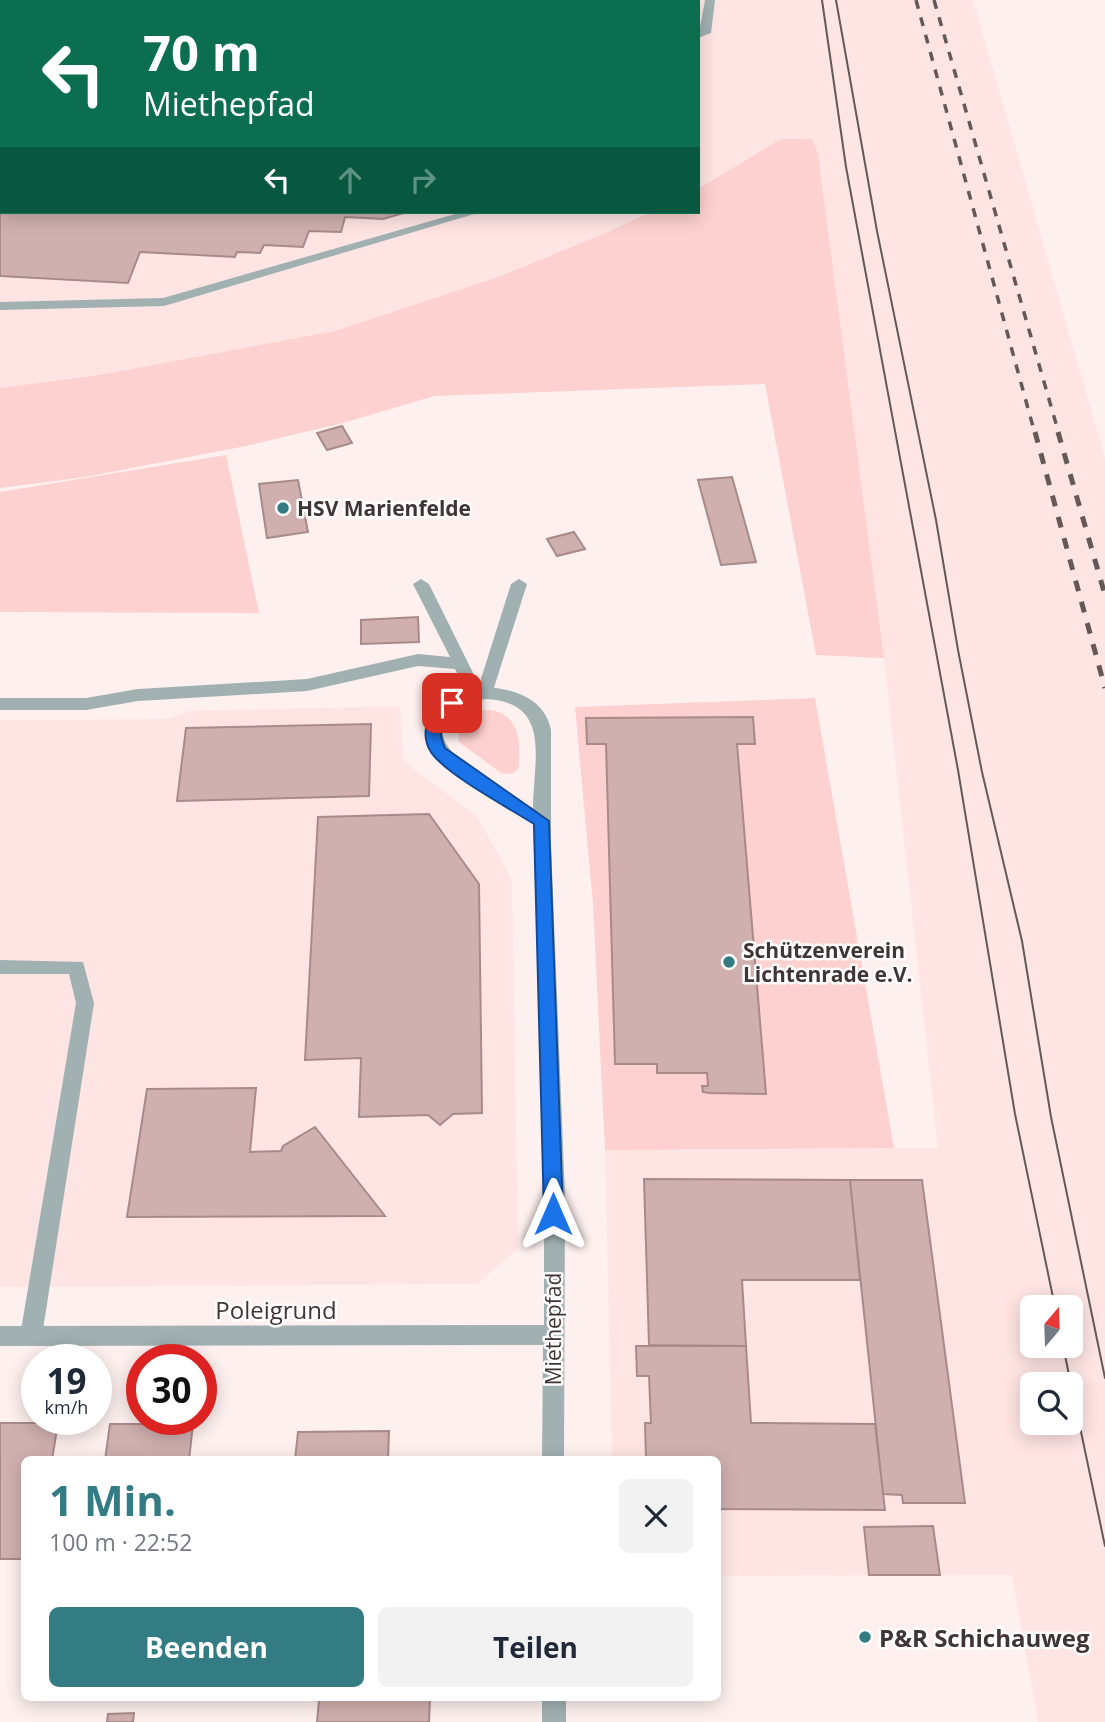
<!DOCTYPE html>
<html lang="de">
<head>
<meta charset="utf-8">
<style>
  :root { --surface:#fff; --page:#f2f2f3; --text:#1f2937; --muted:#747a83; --accent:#337c84 }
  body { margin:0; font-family:"Open Sans",sans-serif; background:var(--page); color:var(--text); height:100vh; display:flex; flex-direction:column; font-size:26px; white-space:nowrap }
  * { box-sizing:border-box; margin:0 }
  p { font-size:23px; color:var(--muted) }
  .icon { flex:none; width:38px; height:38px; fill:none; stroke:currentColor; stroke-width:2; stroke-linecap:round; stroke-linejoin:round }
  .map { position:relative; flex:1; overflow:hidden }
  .sheet { position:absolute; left:21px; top:1456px; width:700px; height:245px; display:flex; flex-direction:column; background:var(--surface); border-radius:10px; box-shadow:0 4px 18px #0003 }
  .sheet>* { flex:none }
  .top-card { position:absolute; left:0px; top:0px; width:700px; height:214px; box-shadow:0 4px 18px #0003; background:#0b6e4f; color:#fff; overflow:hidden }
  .needle { width:46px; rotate:19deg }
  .controls { position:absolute; left:1020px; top:1295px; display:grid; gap:14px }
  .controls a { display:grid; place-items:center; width:63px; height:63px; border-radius:10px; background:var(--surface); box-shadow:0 4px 18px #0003; font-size:35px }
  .speed { position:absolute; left:21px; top:1344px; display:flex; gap:14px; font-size:35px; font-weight:700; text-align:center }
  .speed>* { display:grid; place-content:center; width:91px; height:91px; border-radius:50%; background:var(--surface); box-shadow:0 4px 18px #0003; line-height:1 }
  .speed small { font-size:18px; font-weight:400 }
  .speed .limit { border:10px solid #d22; background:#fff; color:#111 }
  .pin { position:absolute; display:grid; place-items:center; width:60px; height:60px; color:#fff; margin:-30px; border-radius:14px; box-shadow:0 4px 10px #0006 }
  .me { position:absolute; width:77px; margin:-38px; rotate:0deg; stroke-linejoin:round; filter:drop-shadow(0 0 5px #0008) }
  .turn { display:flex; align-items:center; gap:24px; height:147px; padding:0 28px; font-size:32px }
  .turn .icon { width:91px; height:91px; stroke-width:2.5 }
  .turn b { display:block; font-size:49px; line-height:60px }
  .lanes { display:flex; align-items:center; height:66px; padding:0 28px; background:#0003; justify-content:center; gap:35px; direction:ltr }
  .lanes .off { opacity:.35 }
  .round { display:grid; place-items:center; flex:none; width:74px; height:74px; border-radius:10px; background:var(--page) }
  .head { display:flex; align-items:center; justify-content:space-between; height:119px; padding:0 28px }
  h1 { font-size:42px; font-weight:700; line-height:52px; color:var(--accent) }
  .action { display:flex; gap:14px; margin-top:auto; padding:14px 28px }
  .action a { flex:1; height:80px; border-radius:10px; background:var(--accent); color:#fff; font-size:28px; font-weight:700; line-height:80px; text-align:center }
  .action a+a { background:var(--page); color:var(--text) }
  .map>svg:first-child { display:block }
  .built { fill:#fee5e4; fill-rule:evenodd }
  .green { fill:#fdd1cf }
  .building { fill:#cfb0af; stroke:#a88a89; stroke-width:2 }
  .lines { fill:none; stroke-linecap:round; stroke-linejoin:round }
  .service { fill:#a1b0b1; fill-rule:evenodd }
  .minor { fill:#a1b0b1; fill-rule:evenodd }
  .tram { stroke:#655958; stroke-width:2 }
  .rail-far1 { stroke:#655958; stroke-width:3.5; stroke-dasharray:9 9; stroke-linecap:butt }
  .rail { stroke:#655958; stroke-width:5; stroke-dasharray:11 11; stroke-linecap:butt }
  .route { fill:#1a73e8; stroke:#114b97; stroke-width:2 }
  .poi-dot { fill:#337c84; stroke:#fff; stroke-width:2.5 }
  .labels { text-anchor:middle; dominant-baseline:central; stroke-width:5; stroke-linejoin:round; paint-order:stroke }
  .poi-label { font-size:21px; font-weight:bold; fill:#413534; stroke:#fff; text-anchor:start }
  .street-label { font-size:21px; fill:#413534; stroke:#fff }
  .near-street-label { font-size:24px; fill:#413534; stroke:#fff }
  .near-poi-label { font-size:24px; font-weight:bold; fill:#413534; stroke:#fff; text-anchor:start }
</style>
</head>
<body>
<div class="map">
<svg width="1105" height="1722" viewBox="0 0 1105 1722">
  <rect width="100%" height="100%" fill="#fdf0ef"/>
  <path class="built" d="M0 0H973L1105 458V1722H1038L1012 1575 718 1576V1460L612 1459 605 1150 938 1148 884 658 818 154 719 179 698 189V2H2V212H651L610 231 497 277 336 331 99 375 0 388ZM1032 1307H1071V1346H1032ZM1032 1384H1071V1423H1032Z
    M400 706 403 761 477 816 512 880 518 1249 477 1284 0 1287V720L167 719 189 711Z"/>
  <path class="green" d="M781 139H812L818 154 884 658 816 655 765 384 434 396 343 423 246 446 85 477 0 488V388L99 375 335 331 498 277 610 231 651 212H698V189Z
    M226 455 259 613 0 612V492Z
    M815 698 894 1148 605 1150 593 904 575 707Z
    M491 710C521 716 520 742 519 768L512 774 501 773 459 742 458 725C467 714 477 709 491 710Z"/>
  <path class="building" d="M0 0H353L2 2V30Z
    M499 0H631L632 2H500Z
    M0 53 2 212H407L383 219 345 217 341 232 309 231 303 247 264 245 260 253 237 252 235 257 140 252 128 283 0 276Z
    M342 426 352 443 327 450 317 433Z
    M732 477 756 562 721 565 698 480Z
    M298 480 308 532 267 538 259 484Z
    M574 532 585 549 557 556 547 539Z
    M418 617 419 642 361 644V620Z
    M753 717 755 744H737L766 1094 709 1093 703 1092 702 1086H708L707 1073H657V1064H615L606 744H587L586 718Z
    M371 724 369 796 177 801 186 728Z
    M429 814 479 884 482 1113 453 1114 440 1125 428 1115 359 1117 361 1058 305 1060 318 817Z
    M256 1088 250 1152 281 1151 283 1146 315 1127 385 1216 127 1217 147 1089Z
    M644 1179 850 1180 860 1280H742L746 1346 649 1345Z
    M850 1180H922L965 1503H903L902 1495 883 1494Z
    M636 1346H746L751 1423 875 1424 885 1510 718 1509V1460H646L645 1423H651L649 1376H637Z
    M0 1423H58L52 1460H24V1559H0Z
    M110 1424H193L189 1460H105Z
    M389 1431 388 1460H295L298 1432Z
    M933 1526 940 1575H869L864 1527Z
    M430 1699 429 1722H317L319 1700Z
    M134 1713 133 1722H107L108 1714Z"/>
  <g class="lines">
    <path class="service" d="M419 0H429L430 2H419Z
      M705 0H715L711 33 698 38Z
      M462 212H481L164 306 0 310V302L163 298Z
      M421 579 429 584 479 685 511 584 519 579 527 584 491 697 470 698 455 669 418 666 307 691 138 701 86 710H0V698H86L138 689 307 679 418 654 450 657 413 584Z
      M0 960 83 962 94 1003 42 1336 38 1343 31 1346 24 1343 20 1336 76 1003 69 974H0Z"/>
    <path class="minor" d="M486 687C515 689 545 699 551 730V845L565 1196 564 1460H542L543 1345 0 1346V1326L544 1325V1158L533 824 447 768C404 726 436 692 486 687ZM486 699C553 702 533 761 533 808 510 794 421 751 447 717 457 704 471 701 486 699Z
      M542 1698H566V1722H542Z"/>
    <path class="tram" d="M822 0 846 167 958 770 1015 1114 1055 1307
      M836 0 877 231 936 520 958 650 982 772 1022 941 1051 1117 1105 1378
      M1063 1346 1105 1546"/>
    <path class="rail-far1" d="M916 0 1035 434
      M934 0 1059 434"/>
    <path class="rail" d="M1035 432 1105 688
      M1058 432 1105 595"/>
  </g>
  <path class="route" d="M452 698 459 703C447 721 434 723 445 748L549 821 563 1214 560 1220 553 1222 547 1220 544 1214 534 824C507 807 453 778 434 756 425 746 423 731 429 720 434 710 441 701 452 698Z"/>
  <g class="poi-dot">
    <circle cx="283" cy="508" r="7"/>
    <circle cx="729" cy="962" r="7"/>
    <circle cx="865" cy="1637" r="7"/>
  </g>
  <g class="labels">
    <g class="poi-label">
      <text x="297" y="508">HSV Marienfelde</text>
      <text x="743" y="950">Schützenverein<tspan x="743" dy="24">Lichtenrade e.V.</tspan></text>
    </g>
    <g class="street-label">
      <text transform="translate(553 1329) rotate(-90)">Miethepfad</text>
    </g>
    <g class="near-street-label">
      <text x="276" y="1309">Poleigrund</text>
    </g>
    <g class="near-poi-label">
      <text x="879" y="1637">P&amp;R Schichauweg</text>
    </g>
  </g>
</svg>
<div class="controls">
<a><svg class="needle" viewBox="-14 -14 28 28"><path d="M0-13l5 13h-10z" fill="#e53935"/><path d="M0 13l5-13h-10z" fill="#747a83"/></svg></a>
<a><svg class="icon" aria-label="search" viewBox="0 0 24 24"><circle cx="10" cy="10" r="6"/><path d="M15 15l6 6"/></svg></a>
</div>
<div class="speed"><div>19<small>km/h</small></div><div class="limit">30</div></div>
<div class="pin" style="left:452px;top:703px;background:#d93025"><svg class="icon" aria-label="arrive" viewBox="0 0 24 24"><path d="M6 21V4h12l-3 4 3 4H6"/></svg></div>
<svg class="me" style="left:553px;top:1214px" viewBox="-20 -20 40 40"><path d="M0-17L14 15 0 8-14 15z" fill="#1a73e8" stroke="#fff" stroke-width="4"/></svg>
<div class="top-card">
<div class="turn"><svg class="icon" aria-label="left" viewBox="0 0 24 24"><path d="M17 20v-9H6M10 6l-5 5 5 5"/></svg><div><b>70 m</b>Miethepfad</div></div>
<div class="lanes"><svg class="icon" aria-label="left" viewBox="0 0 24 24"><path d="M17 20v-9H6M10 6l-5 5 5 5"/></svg><svg class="icon off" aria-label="ahead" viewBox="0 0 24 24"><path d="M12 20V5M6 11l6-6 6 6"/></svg><svg class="icon off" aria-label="right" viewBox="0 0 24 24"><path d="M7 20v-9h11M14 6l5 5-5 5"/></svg></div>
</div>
<section class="sheet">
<div class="head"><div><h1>1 Min.</h1><p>100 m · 22:52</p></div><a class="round"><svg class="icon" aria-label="close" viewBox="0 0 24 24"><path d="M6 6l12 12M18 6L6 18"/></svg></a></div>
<div class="action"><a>Beenden</a><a>Teilen</a></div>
</section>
</div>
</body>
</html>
